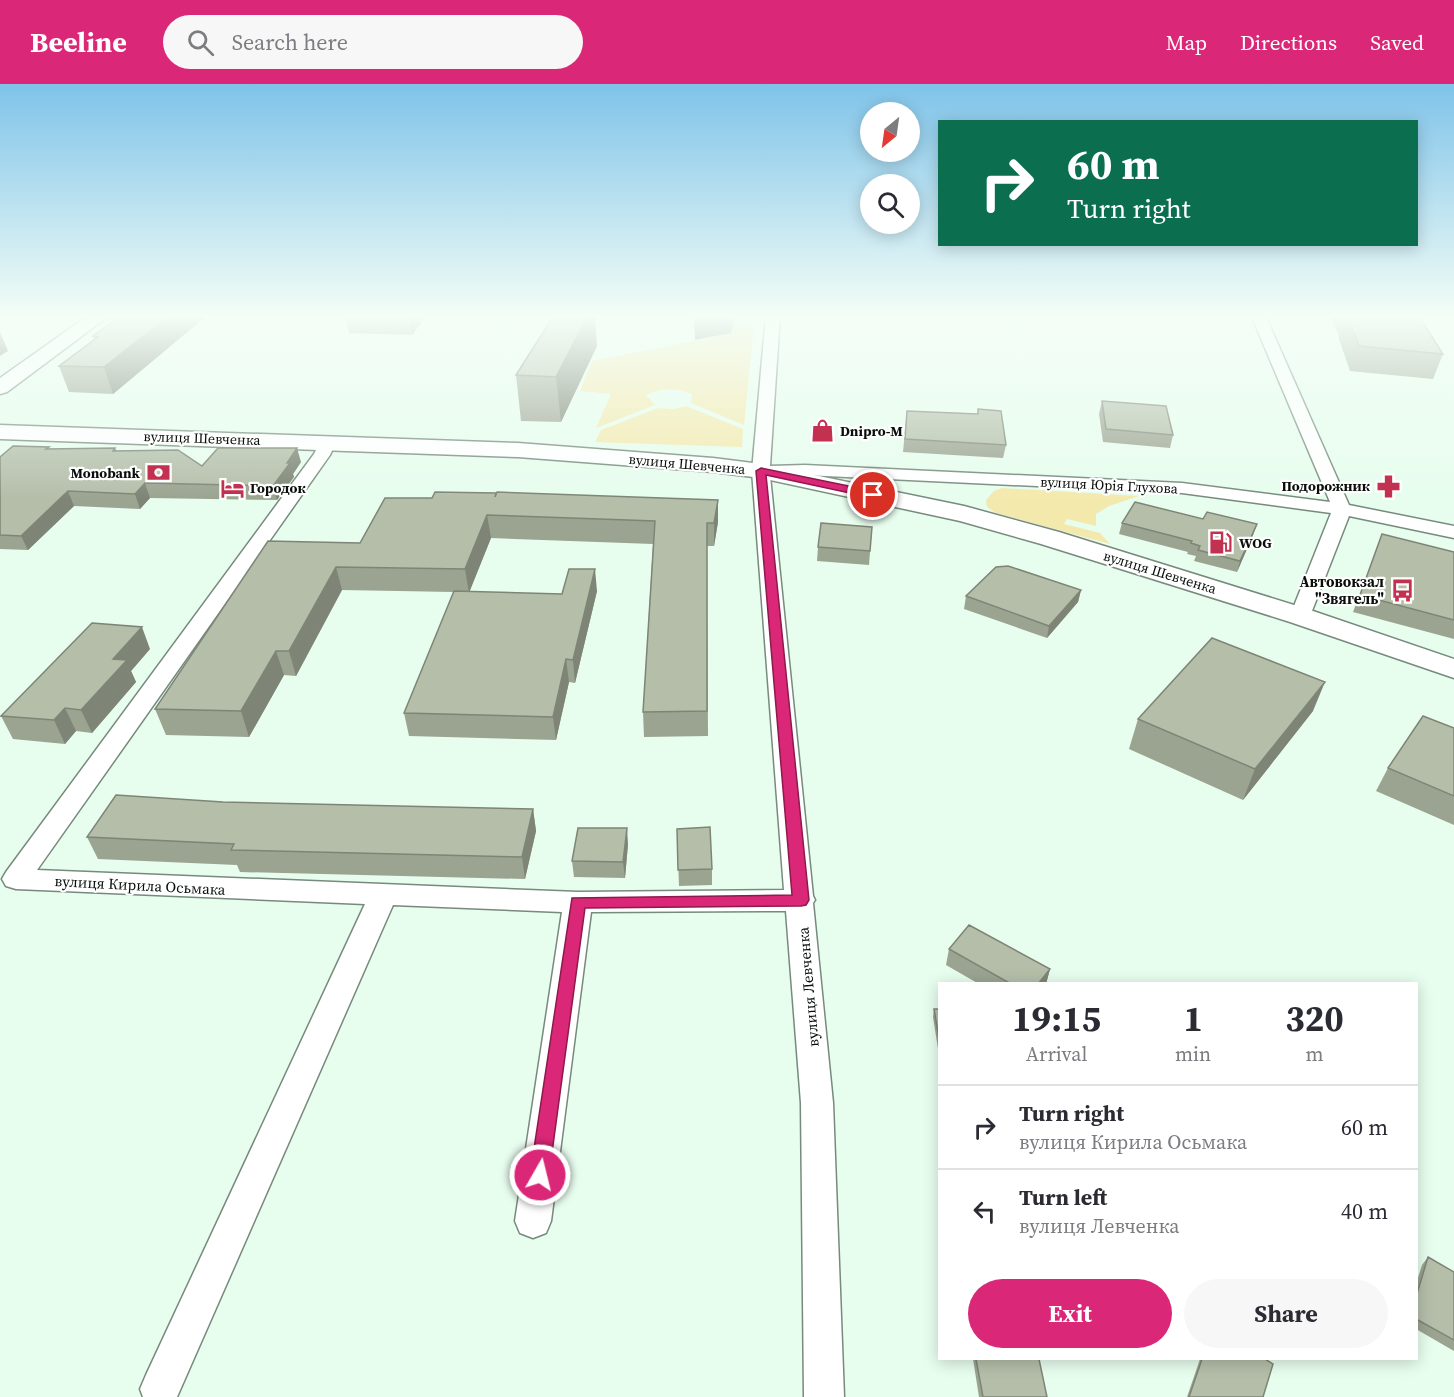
<!DOCTYPE html>
<html lang="en">
<head>
<meta charset="utf-8">
<style>
  :root { --surface:#fff; --page:#f7f7f7; --text:#2b2b33; --muted:#7c7c81; --line:#e1e1e2; --accent:#db2777 }
  body { margin:0; font-family:"Source Serif 4",serif; background:var(--page); color:var(--text); height:100vh; display:flex; flex-direction:column; font-size:22px; white-space:nowrap }
  * { box-sizing:border-box; margin:0 }
  p { font-size:20px; color:var(--muted) }
  .icon { flex:none; width:33px; height:33px; fill:none; stroke:currentColor; stroke-width:2; stroke-linecap:round; stroke-linejoin:round }
  .map { position:relative; flex:1; overflow:hidden }
  .side { position:absolute; left:938px; top:898px; width:480px; height:378px; display:flex; flex-direction:column; background:var(--surface); border-radius:0px; box-shadow:0 3px 15px #0003 }
  .side>* { flex:none }
  .top-card { position:absolute; left:938px; top:36px; width:480px; height:126px; border-radius:0px; box-shadow:0 3px 15px #0003; background:#0b6e4f; color:#fff; overflow:hidden }
  .needle { width:39px; rotate:209deg }
  .buttons { position:absolute; left:860px; top:18px; display:grid; gap:12px }
  .buttons a { display:grid; place-items:center; width:60px; height:60px; border-radius:50%; background:var(--surface); box-shadow:0 3px 15px #0003; font-size:30px }
  .pin { position:absolute; display:grid; place-items:center; width:51px; height:51px; color:#fff; margin:-26px; border:3px solid #fff; border-radius:50%; box-shadow:0 2px 6px #0007 }
  .me { position:absolute; width:66px; margin:-33px; rotate:8deg; stroke-linejoin:round; filter:drop-shadow(0 0 4px #0008) }
  .turn { display:flex; align-items:center; gap:21px; height:126px; padding:0 30px; font-size:27px }
  .turn .icon { width:78px; height:78px; stroke-width:2.5 }
  .turn b { display:block; font-size:42px; line-height:51px }
  .eta { display:flex; justify-content:space-evenly; align-items:center; height:102px; text-align:center }
  .eta b { font-size:36px; font-weight:700; line-height:42px }
  .button { display:flex; gap:12px; margin-top:auto; padding:12px 30px }
  .button a { flex:1; height:69px; border-radius:36px; background:var(--accent); color:#fff; font-size:24px; font-weight:700; line-height:69px; text-align:center }
  .button a+a { background:var(--page); color:var(--text) }
  ul { padding:0; list-style:none }
  li { display:flex; align-items:center; gap:18px; height:84px; padding:0 30px; border-top:2px solid var(--line) }
  li div { flex:1 }
  li b { display:block; font-size:22px }
  li em { font-style:normal }
  header { display:flex; align-items:center; gap:36px; box-sizing:border-box; height:84px; padding:0 30px; background:var(--accent); color:#fff }
  header strong { font-size:28px }
  nav { display:flex; gap:33px; margin-inline-start:auto; font-size:21px }
  .search { width:420px; height:54px; background:var(--page); display:flex; align-items:center; gap:15px; box-sizing:border-box; padding:0 21px; border-radius:33px; color:var(--muted); font-size:22px }
  .map>svg:first-child { display:block }
  .green { fill:#f4e9ad }
  .lines { fill:none; stroke-linecap:round; stroke-linejoin:round }
  .minor-casing { stroke:#778a7d; stroke-width:3 }
  .secondary-casing { stroke:#778a7d; stroke-width:3 }
  .minor { fill:#fff; fill-rule:evenodd }
  .secondary { fill:#fff; fill-rule:evenodd }
  .wall { fill:#9ba391 }
  .shaded-wall { fill:#7e8576 }
  .building { fill:#b4bea9; stroke:#7e8576; stroke-width:1.5 }
  .route { fill:#db2777; stroke:#8e194d; stroke-width:1.5 }
  .labels { text-anchor:middle; dominant-baseline:central; stroke-width:4.5; stroke-linejoin:round; paint-order:stroke }
  .far-poi-label { font-size:14px; font-weight:bold; fill:#080f0a; stroke:#fff; text-anchor:start }
  .far-street-label { font-size:14px; fill:#080f0a; stroke:#fff }
  .poi-label { font-size:15px; font-weight:bold; fill:#080f0a; stroke:#fff; text-anchor:end }
  .street-label { font-size:15px; fill:#080f0a; stroke:#fff }
</style>
</head>
<body>
<header>
<strong>Beeline</strong>
<div class="search"><svg class="icon" aria-label="search" viewBox="0 0 24 24"><circle cx="10" cy="10" r="6"/><path d="M15 15l6 6"/></svg>Search here</div>
<nav><a>Map</a><a>Directions</a><a>Saved</a></nav>
</header>
<div class="map">
<svg width="1454" height="1313" viewBox="0 0 1454 1313">
  <rect width="100%" height="100%" fill="#e7fdee"/>
  <path class="green" d="M708 241 754 242 744 341 691 319 692 310C675 304 662 304 646 311L655 321 596 344 611 310 580 307 592 277 720 252Z
    M686 322 743 345 742 363 595 358 601 346 658 324 673 325Z
    M1002 404 1139 412 1109 422 1096 430V442L1067 435 1064 440 1100 449 1110 460 996 429 987 423 986 416 994 407Z"/>
  <g class="lines">
    <defs>
      <path id="minor" d="M766 231H780L770 382 805 381 1182 399 1330 418 1251 231H1265L1349 421 1454 442V454L1349 432 1310 532 1307 536 1300 538 1293 536 1290 532 1331 429 1182 409 805 391 770 392 813 812 815 816 813 819 833 1019 844 1313H804L801 1019 786 827 591 828 551 1137 546 1149 533 1154 520 1149 515 1137 562 828 393 821 177 1313H143L140 1305 146 1291 365 820 16 805 6 802 2 795 6 788 314 370 322 354 328 353 336 358 330 371 37 786 578 808 784 806 752 387Z"/>
      <path id="secondary" d="M89 231H110L7 308 0 310V294Z
        M0 341 518 359 713 374 761 380 964 422 1059 448 1310 526 1454 575V594L1290 538 1041 460 960 437 761 394 713 388 518 373 0 355Z"/>
    </defs>
    <use href="#minor" class="minor-casing"/>
    <use href="#secondary" class="secondary-casing"/>
    <use href="#minor" class="minor"/>
    <use href="#secondary" class="secondary"/>
  </g>
  <path class="wall" d="M345 231H427L412 251 349 249Z
    M1334 231H1418L1443 270 1433 295 1350 287 1339 255V252L1332 236Z
    M204 234 113 310 69 308 59 282 94 255 93 252Z
    M597 262 561 338 521 337 516 291Z
    M1102 317 1173 351 1170 364 1103 358 1099 330Z
    M978 325 1006 361 1003 374 903 368 907 327 977 330Z
    M115 364 117 367 202 382 301 378 293 390 294 393 277 416 150 414 140 425 74 422 28 466 0 465V373L50 365Z
    M385 414 718 438 714 462H707L708 652 644 653 643 628 653 460 491 454 469 508 562 510 597 507 575 599 569 598 556 656 409 652 404 629 454 508 342 506 296 592 284 591 249 653 166 651 155 625 360 459Z
    M1203 435 1257 440 1253 451 1237 488 1194 477 1196 472 1187 470 1188 468 1119 450 1122 439Z
    M872 443 869 481 817 477 818 463Z
    M1382 450 1454 468V555L1353 528Z
    M1081 506 1078 518 1047 554 964 525 966 512Z
    M150 565 131 587 136 598 92 649 76 647 65 660 13 655 1 632Z
    M1313 627 1243 716 1129 665 1138 635Z
    M1454 644V741L1376 707 1388 684Z
    M223 718 533 725 536 747 525 795 240 788 237 781 98 775 87 753Z
    M677 745 712 785V801L679 802Z
    M628 760 625 794 574 793 572 777Z
    M949 865 1050 885 1046 900H979L946 881Z
    M934 925H939V971L933 933Z
    M1428 1173 1454 1188V1267L1416 1245V1200L1422 1181Z
    M973 1275H1039L1047 1313H979Z
    M1200 1275H1265L1263 1313H1187Z"/>
  <path class="shaded-wall" d="M170 231H203L204 234 113 310 104 283Z
    M409 231H427L412 251Z
    M588 231H595L597 262 561 338 556 293Z
    M694 231H736L731 249 695 256Z
    M0 248 8 267 0 272Z
    M297 364 301 378 293 390 294 393 277 416 273 402 287 379Z
    M145 399 150 414 140 425 135 410Z
    M68 407 74 422 28 466 21 452Z
    M718 416V438L714 462V439Z
    M487 431 491 454 469 509 465 485Z
    M1257 440 1253 451 1237 488 1240 477Z
    M336 483 342 506 296 592 289 567Z
    M595 485 597 507 575 599 573 576Z
    M1081 506 1078 518 1047 554 1049 542Z
    M142 543 150 565 131 587 136 598 92 649 81 626 113 575Z
    M276 567 284 591 249 653 241 627Z
    M566 575 569 598 556 656 553 633Z
    M1325 598 1313 627 1243 716 1255 685Z
    M65 624 76 647 65 660 54 636Z
    M533 725 536 747 525 795 522 773Z
    M627 744 628 760 625 794 623 778Z
    M1050 885 1046 900H1038Z"/>
  <path class="building" d="M122 231H170L104 283 59 282 98 253 93 252Z
    M554 231H588L556 293 516 291Z
    M1347 231H1418L1443 270 1359 262Z
    M1102 317 1166 322 1173 351 1106 345Z
    M978 325 1001 327 1006 361 905 355 907 327 978 330Z
    M13 362 49 363 46 365 115 364 113 367 178 366 202 382 218 364H297L287 379H290L273 402 145 399 135 410 68 407 21 452 0 451V373Z
    M435 408 496 409 495 413 497 408 718 416 714 439H707V627L643 628 655 437 487 431 465 485 336 483 289 567H276L241 627 155 625 268 457 360 459 385 414H432Z
    M1135 418 1203 435 1207 428 1257 440 1240 477 1198 466 1200 462 1191 459 1192 457 1122 439Z
    M821 439 872 443 870 467 818 463Z
    M1382 450 1454 468V536L1360 511Z
    M1008 482 1081 506 1049 542 966 512 996 483Z
    M569 485H595L573 576 566 575 553 633 404 629 454 507 562 510Z
    M92 539 142 543 113 575 127 576 81 626 65 624 54 636 1 632Z
    M1212 554 1325 598 1255 685 1138 635Z
    M1423 632 1454 644V712L1388 684Z
    M116 711 223 718 533 725 522 773 231 766 234 760 87 753Z
    M710 743 712 785 678 786 677 745Z
    M578 744H627L623 778 572 777Z
    M969 841 1050 885 1038 900H1011L949 865Z
    M934 925H939V954Z
    M1428 1173 1454 1188V1256L1416 1235V1213Z
    M976 1275H1039L1047 1313H983Z
    M1202 1275H1265L1273 1280 1263 1313H1189Z"/>
  <linearGradient id="sky" x2="0" y2="1"><stop stop-color="#7fc3e9"/><stop offset="0.56" stop-color="#f4fef7"/><stop offset="1" stop-color="#f4fef7" stop-opacity="0"/></linearGradient>
  <rect width="1454" height="415" fill="url(#sky)"/>
  <path class="route" d="M761 384 873 407 878 411 873 414 766 391 809 816 806 821 801 822 585 824 549 1091 547 1098 540 1101 533 1098 530 1091 572 814 792 811 756 387Z"/>
  <defs>
    <symbol id="shop-bare" viewBox="-9 -9 18 18"><path d="M-5-2.5h2.3a2.7 3.5 0 0 1 5.4 0H5L5.5 6h-11ZM-1.5-2.5h3a1.5 2.3 0 0 0-3 0Z" fill="#c2314f" stroke="#fff" stroke-width="2.5" paint-order="stroke"/></symbol>
    <symbol id="bank-bare" viewBox="-9 -9 18 18"><path d="M-6-4H6V4H-6ZM0-2.3a2.3 2.3 0 1 0 0 4.6a2.3 2.3 0 1 0 0-4.6Z" fill="#c2314f" stroke="#fff" stroke-width="2.5" paint-order="stroke"/></symbol>
    <symbol id="pharmacy-bare" viewBox="-9 -9 18 18"><path d="M-2-6h4v4h4v4h-4v4h-4v-4h-4v-4h4Z" fill="#c2314f" stroke="#fff" stroke-width="2.5" paint-order="stroke"/></symbol>
    <symbol id="hotel-bare" viewBox="-9 -9 18 18"><path d="M-6-4.5h1.5V1H6V5H4.5V3h-9V5H-6ZM-4 0a1.8 1.8 0 1 1 3.6 0ZM.5 0V-2.5h3Q6-2.5 6 0Z" fill="#c2314f" stroke="#fff" stroke-width="2.5" paint-order="stroke"/></symbol>
    <symbol id="fuel-bare" viewBox="-9 -9 18 18"><path d="M-5.5-6h7V0h2V4h1.3V-2.5L3-4.5l.8-.8L6-3V5H2.5V1h-1V6h-7ZM-4.2-4.7v3.2H.2V-4.7Z" fill="#c2314f" stroke="#fff" stroke-width="2.5" paint-order="stroke"/></symbol>
    <symbol id="bus-bare" viewBox="-9 -9 18 18"><path d="M-5-6H5V4H4V6H2V4H-2V6H-4V4H-5ZM-3.5-4V0h7V-4ZM-3.5 1.2v1.5H-2V1.2ZM2 1.2v1.5H3.5V1.2Z" fill="#c2314f" stroke="#fff" stroke-width="2.5" paint-order="stroke"/></symbol>
  </defs>
  <g fill-rule="evenodd">
    <use href="#shop-bare" x="806" y="330" width="33" height="33"/>
    <use href="#bank-bare" x="142" y="372" width="33" height="33"/>
    <use href="#pharmacy-bare" x="1372" y="386" width="33" height="33"/>
    <use href="#hotel-bare" x="216" y="388" width="33" height="33"/>
    <use href="#fuel-bare" x="1204" y="442" width="33" height="33"/>
    <use href="#bus-bare" x="1386" y="490" width="33" height="33"/>
  </g>
  <g class="labels">
    <g class="far-poi-label">
      <text x="840" y="347">Dnipro-M</text>
      <text x="140" y="389" text-anchor="end">Monobank</text>
      <text x="1370" y="402" text-anchor="end">Подорожник</text>
      <text x="250" y="404">Городок</text>
      <text x="1239" y="459">WOG</text>
    </g>
    <g class="far-street-label">
      <text transform="translate(202 354) rotate(2)">вулиця Шевченка</text>
      <text transform="translate(687 380) rotate(5)">вулиця Шевченка</text>
      <text transform="translate(1109 401) rotate(3)">вулиця Юрія Глухова</text>
      <text transform="translate(1160 488) rotate(17)">вулиця Шевченка</text>
    </g>
    <g class="poi-label">
      <text x="1384" y="497">Автовокзал<tspan x="1384" dy="17">"Звягель"</tspan></text>
    </g>
    <g class="street-label">
      <text transform="translate(140 801) rotate(3)">вулиця Кирила Осьмака</text>
      <text transform="translate(808 903) rotate(-95)">вулиця Левченка</text>
    </g>
  </g>
</svg>
<div class="buttons">
<a><svg class="needle" viewBox="-14 -14 28 28"><path d="M0-13l5 13h-10z" fill="#e53935"/><path d="M0 13l5-13h-10z" fill="#7c7c81"/></svg></a>
<a><svg class="icon" aria-label="search" viewBox="0 0 24 24"><circle cx="10" cy="10" r="6"/><path d="M15 15l6 6"/></svg></a>
</div>
<div class="pin" style="left:873px;top:411px;background:#d93025"><svg class="icon" aria-label="arrive" viewBox="0 0 24 24"><path d="M6 21V4h12l-3 4 3 4H6"/></svg></div>
<svg class="me" style="left:540px;top:1091px" viewBox="-20 -20 40 40"><circle r="17" fill="#db2777" stroke="#fff" stroke-width="3"/><path d="M0-11L8 9 0 5-8 9z" fill="#fff"/></svg>
<div class="top-card">
<div class="turn"><svg class="icon" aria-label="right" viewBox="0 0 24 24"><path d="M7 20v-9h11M14 6l5 5-5 5"/></svg><div><b>60 m</b>Turn right</div></div>
</div>
<section class="side">
<div class="eta">
<div><b>19:15</b><p>Arrival</p></div>
<div><b>1</b><p>min</p></div>
<div><b>320</b><p>m</p></div>
</div>
<ul>
<li><svg class="icon" aria-label="right" viewBox="0 0 24 24"><path d="M7 20v-9h11M14 6l5 5-5 5"/></svg><div><b>Turn right</b><p>вулиця Кирила Осьмака</p></div><em>60 m</em></li>
<li><svg class="icon" aria-label="left" viewBox="0 0 24 24"><path d="M17 20v-9H6M10 6l-5 5 5 5"/></svg><div><b>Turn left</b><p>вулиця Левченка</p></div><em>40 m</em></li>
</ul>
<div class="button"><a>Exit</a><a>Share</a></div>
</section>
</div>
</body>
</html>
